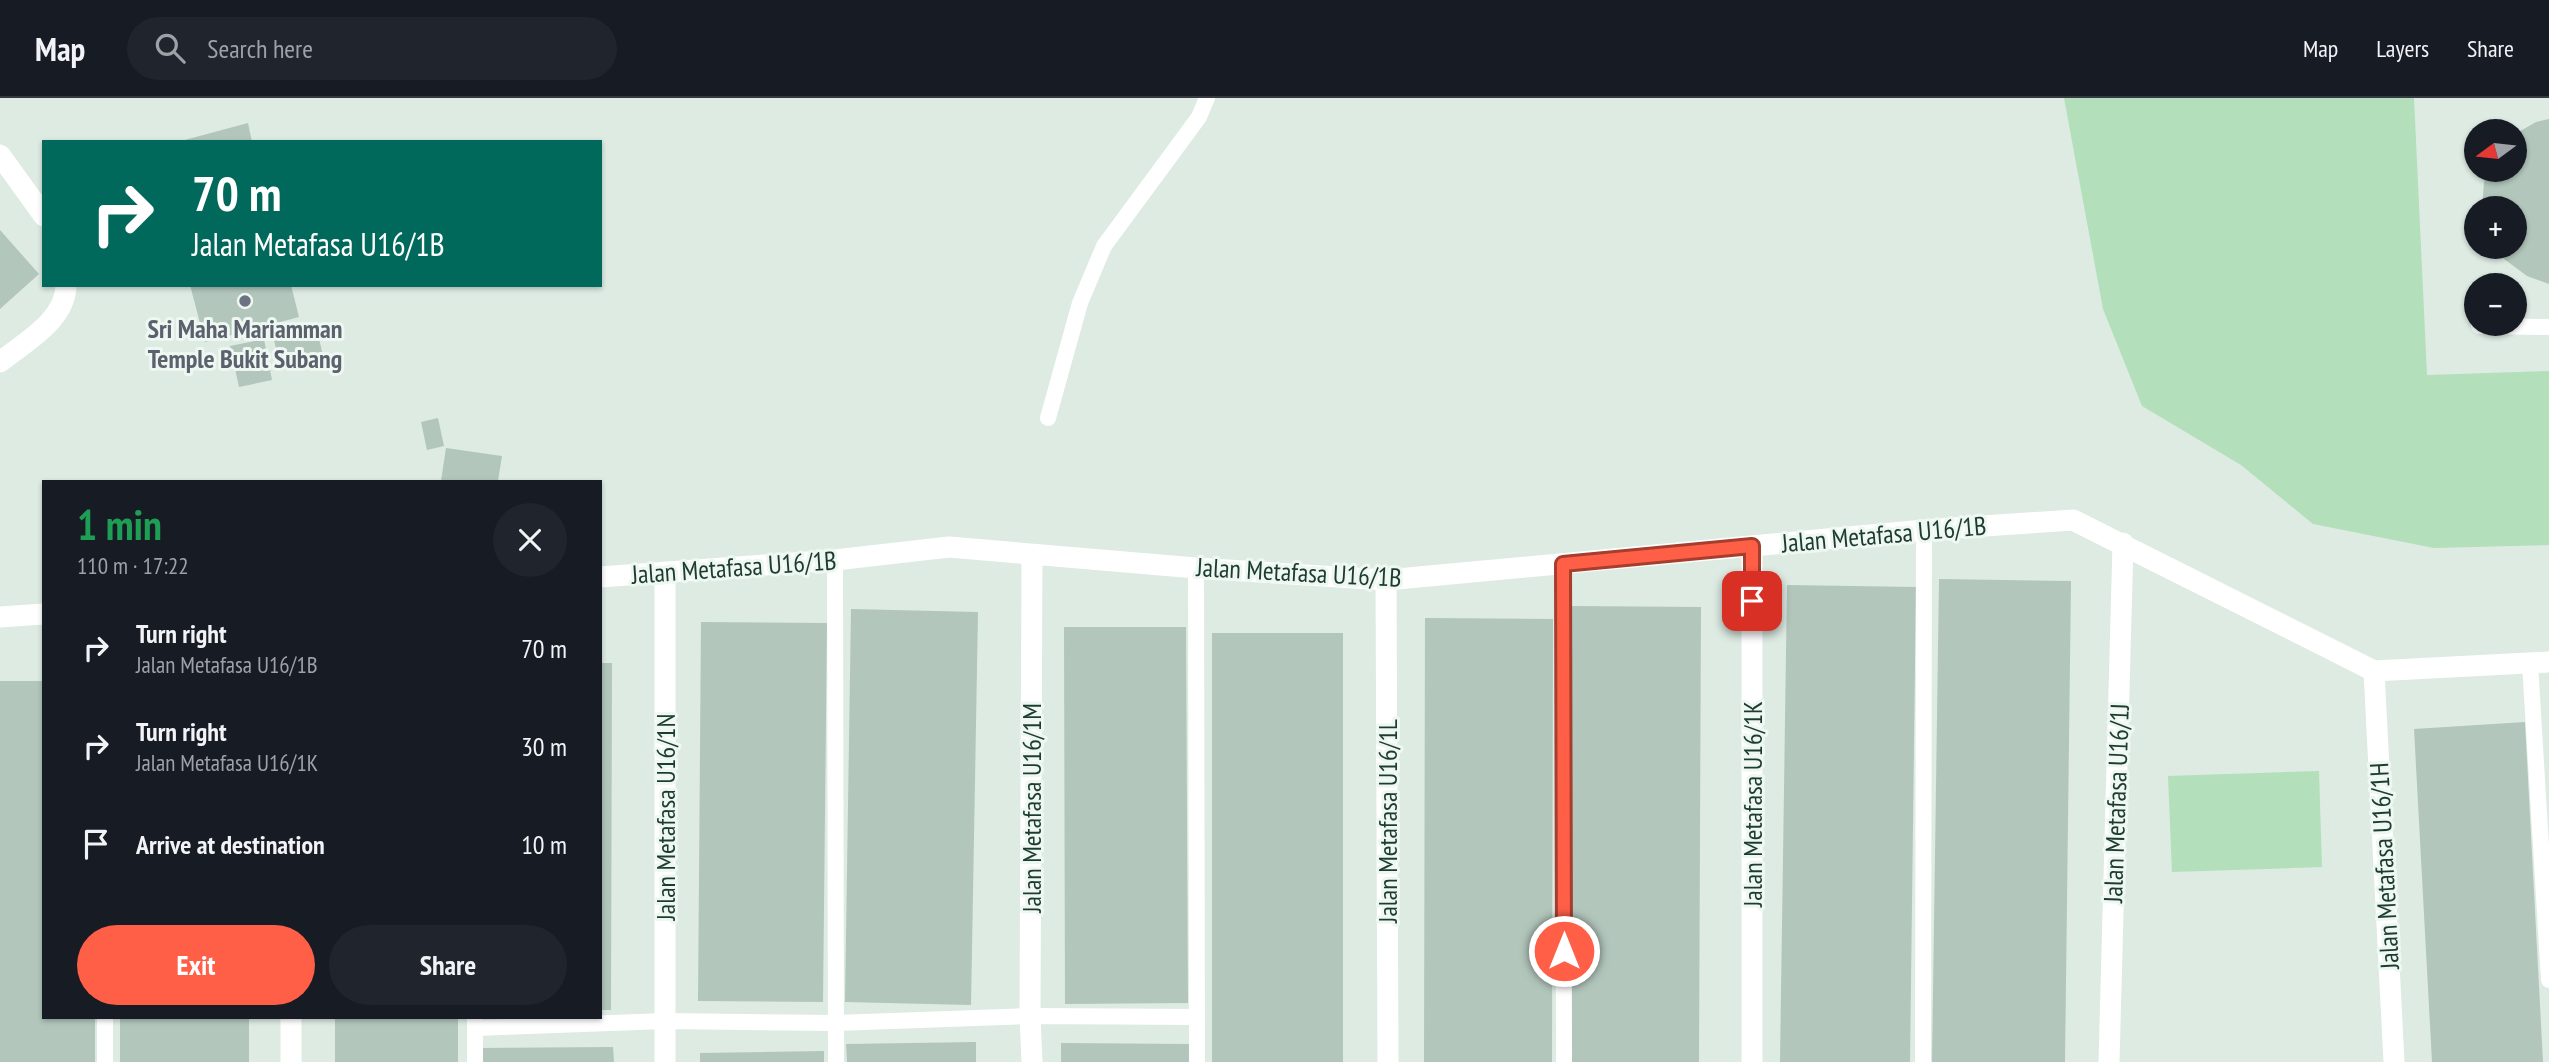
<!DOCTYPE html>
<html lang="en">
<head>
<meta charset="utf-8">
<style>
  :root { --surface:#171b24; --page:#20242c; --text:#f1f3f6; --muted:#9ea1a6; --line:#363941; --accent:#ff5f47 }
  body { margin:0; font-family:"PT Sans Narrow",sans-serif; background:var(--page); color:var(--text); height:100vh; display:flex; flex-direction:column; font-size:26px; white-space:nowrap }
  * { box-sizing:border-box; margin:0 }
  p { font-size:23px; color:var(--muted) }
  .icon { flex:none; width:38px; height:38px; fill:none; stroke:currentColor; stroke-width:2; stroke-linecap:round; stroke-linejoin:round }
  .map { position:relative; flex:1; overflow:hidden }
  .side { position:absolute; left:42px; top:382px; width:560px; height:539px; display:flex; flex-direction:column; background:var(--surface); border-radius:0px; box-shadow:0 2px 5px #0004 }
  .side>* { flex:none }
  .top-card { position:absolute; left:42px; top:42px; width:560px; height:147px; border-radius:0px; box-shadow:0 2px 5px #0004; background:#00695c; color:#fff; overflow:hidden }
  .needle { width:46px; rotate:255deg }
  .tools { position:absolute; left:2464px; top:21px; display:grid; gap:14px }
  .tools a { display:grid; place-items:center; width:63px; height:63px; border-radius:50%; background:var(--surface); box-shadow:0 2px 5px #0004; font-size:35px }
  .pin { position:absolute; display:grid; place-items:center; width:60px; height:60px; color:#fff; margin:-30px; border-radius:14px; box-shadow:0 4px 10px #0006 }
  .me { position:absolute; width:77px; margin:-38px; rotate:0deg; stroke-linejoin:round; filter:drop-shadow(0 0 5px #0008) }
  .turn { display:flex; align-items:center; gap:24px; height:147px; padding:0 35px; font-size:32px }
  .turn .icon { width:91px; height:91px; stroke-width:2.5 }
  .turn b { display:block; font-size:49px; line-height:60px }
  .round { display:grid; place-items:center; flex:none; width:74px; height:74px; border-radius:37px; background:var(--page) }
  .summary { display:flex; align-items:center; justify-content:space-between; height:119px; padding:0 35px }
  h1 { font-size:42px; font-weight:700; line-height:52px; color:#1e9e55 }
  .cta { display:flex; gap:14px; margin-top:auto; padding:14px 35px }
  .cta a { flex:1; height:80px; border-radius:42px; background:var(--accent); color:#fff; font-size:28px; font-weight:700; line-height:80px; text-align:center }
  .cta a+a { background:var(--page); color:var(--text) }
  ul { padding:0; list-style:none }
  li { display:flex; align-items:center; gap:21px; height:98px; padding:0 35px }
  li div { flex:1 }
  li b { display:block; font-size:26px }
  li em { font-style:normal }
  header { display:flex; align-items:center; gap:42px; box-sizing:border-box; height:98px; padding:0 35px; background:var(--surface); border-bottom:2px solid var(--line) }
  header strong { font-size:33px }
  nav { display:flex; gap:38px; margin-inline-start:auto; font-size:24px }
  .search { width:490px; height:63px; background:var(--page); display:flex; align-items:center; gap:18px; box-sizing:border-box; padding:0 24px; border-radius:38px; color:var(--muted); font-size:26px }
  .map>svg:first-child { display:block }
  .green { fill:#b3dfba }
  .building { fill:#b2c6bc }
  .lines { fill:none; stroke-linecap:round; stroke-linejoin:round }
  .service { stroke:#fff; stroke-width:16 }
  .minor { stroke:#fff; stroke-width:21 }
  .route-casing { stroke:#a63e2e; stroke-width:18 }
  .route { stroke:#ff5f47; stroke-width:12 }
  .worship-dot { fill:#6b7280; stroke:#eef7f1; stroke-width:2.5 }
  .labels { text-anchor:middle; dominant-baseline:central; stroke-width:6; stroke-linejoin:round; paint-order:stroke }
  .worship-label { font-size:26px; font-weight:bold; fill:#5b616d; stroke:#eef7f1 }
  .street-label { font-size:26px; fill:#1d3c30; stroke:#eef7f1 }
</style>
</head>
<body>
<header>
<strong>Map</strong>
<div class="search"><svg class="icon" aria-label="search" viewBox="0 0 24 24"><circle cx="10" cy="10" r="6"/><path d="M15 15l6 6"/></svg>Search here</div>
<nav><a>Map</a><a>Layers</a><a>Share</a></nav>
</header>
<div class="map">
<svg width="2549" height="964" viewBox="0 0 2549 964">
  <rect width="100%" height="100%" fill="#ddebe3"/>
  <path class="green" d="M2064 0H2414L2427 277 2549 273V447L2434 450 2313 426 2241 367 2142 308 2103 211Z
    M2319 673 2322 769 2172 774 2168 678Z"/>
  <path class="building" d="M2549 21V186L2527 178 2504 161 2496 149H2515V110H2482L2484 84 2489 72H2515V36L2536 24Z
    M248 25 252 44H181V43Z
    M0 132 39 176 0 211Z
    M190 187H291L299 219 205 244Z
    M317 232 324 262 281 272 274 242Z
    M264 241 272 282 239 289 230 248Z
    M438 320 444 348 427 352 421 324Z
    M446 350 502 358 498 383H441Z
    M1939 481 2071 483 2065 964H1932Z
    M1787 487 1916 489 1910 964H1780Z
    M1571 508 1701 509 1699 964H1569Z
    M851 511 978 514 971 907 845 904Z
    M1425 520 1553 521 1552 964H1424Z
    M701 524 827 525 823 904 698 903Z
    M1064 529H1186L1188 905 1065 906Z
    M1212 535H1343V964H1212Z
    M600 565H612L611 912H600Z
    M0 583H44V919H95V964H0Z
    M2525 624 2543 964H2432L2414 631Z
    M120 919H249V964H120Z
    M335 919H458V964H335Z
    M976 944V964H847L846 946Z
    M1061 945 1189 946V964H1061Z
    M613 949 614 964H479V950Z
    M824 953V964H700V955Z"/>
  <g class="lines">
    <path class="service" d="M2479 228 2549 229
      M1048 320 1080 205 1104 148 1199 19 1207 0
      M835 462 836 964
      M1563 466 1564 964
      M1196 470 1197 964
      M2530 565 2549 882
      M105 919V964
      M475 930 665 923 836 925 1030 918 1196 919
      M475 964V919
      M1923 964 1924 432"/>
    <path class="minor" d="M0 57 44 118
      M0 264C25 244 66 222 66 187
      M665 474V964
      M600 479 835 462 949 449 1196 470 1386 482 1924 432 2073 422 2374 573 2549 564
      M1386 482 1388 964
      M0 519 44 516
      M2374 573 2394 964
      M291 919V964
      M1032 964 1030 918 1032 457
      M1752 964V448
      M2109 964 2123 445"/>
  </g>
  <g class="lines">
    <defs>
      <path id="route" d="M1564 853 1563 466 1752 448V503"/>
    </defs>
    <use href="#route" class="route-casing"/>
    <use href="#route" class="route"/>
  </g>
  <circle class="worship-dot" cx="245" cy="203" r="7"/>
  <g class="labels">
    <g class="worship-label">
      <text x="245" y="230">Sri Maha Mariamman<tspan x="245" dy="30">Temple Bukit Subang</tspan></text>
    </g>
    <g class="street-label">
      <text transform="translate(1884 436) rotate(-5)">Jalan Metafasa U16/1B</text>
      <text transform="translate(734 469) rotate(-4)">Jalan Metafasa U16/1B</text>
      <text transform="translate(1299 474) rotate(3)">Jalan Metafasa U16/1B</text>
      <text transform="translate(2116 705) rotate(-88)">Jalan Metafasa U16/1J</text>
      <text transform="translate(1752 706) rotate(-90)">Jalan Metafasa U16/1K</text>
      <text transform="translate(1031 710) rotate(-90)">Jalan Metafasa U16/1M</text>
      <text transform="translate(665 719) rotate(-90)">Jalan Metafasa U16/1N</text>
      <text transform="translate(1387 723) rotate(-90)">Jalan Metafasa U16/1L</text>
      <text transform="translate(2384 768) rotate(-93)">Jalan Metafasa U16/1H</text>
    </g>
  </g>
</svg>
<div class="tools">
<a><svg class="needle" viewBox="-14 -14 28 28"><path d="M0-13l5 13h-10z" fill="#e53935"/><path d="M0 13l5-13h-10z" fill="#9ea1a6"/></svg></a>
<a>+</a>
<a>−</a>
</div>
<div class="pin" style="left:1752px;top:503px;background:#d93025"><svg class="icon" aria-label="arrive" viewBox="0 0 24 24"><path d="M6 21V4h12l-3 4 3 4H6"/></svg></div>
<svg class="me" style="left:1564px;top:853px" viewBox="-20 -20 40 40"><circle r="17" fill="#ff5f47" stroke="#fff" stroke-width="3"/><path d="M0-11L8 9 0 5-8 9z" fill="#fff"/></svg>
<div class="top-card">
<div class="turn"><svg class="icon" aria-label="right" viewBox="0 0 24 24"><path d="M7 20v-9h11M14 6l5 5-5 5"/></svg><div><b>70 m</b>Jalan Metafasa U16/1B</div></div>
</div>
<section class="side">
<div class="summary"><div><h1>1 min</h1><p>110 m · 17:22</p></div><a class="round"><svg class="icon" aria-label="close" viewBox="0 0 24 24"><path d="M6 6l12 12M18 6L6 18"/></svg></a></div>
<ul>
<li><svg class="icon" aria-label="right" viewBox="0 0 24 24"><path d="M7 20v-9h11M14 6l5 5-5 5"/></svg><div><b>Turn right</b><p>Jalan Metafasa U16/1B</p></div><em>70 m</em></li>
<li><svg class="icon" aria-label="right" viewBox="0 0 24 24"><path d="M7 20v-9h11M14 6l5 5-5 5"/></svg><div><b>Turn right</b><p>Jalan Metafasa U16/1K</p></div><em>30 m</em></li>
<li><svg class="icon" aria-label="arrive" viewBox="0 0 24 24"><path d="M6 21V4h12l-3 4 3 4H6"/></svg><div><b>Arrive at destination</b></div><em>10 m</em></li>
</ul>
<div class="cta"><a>Exit</a><a>Share</a></div>
</section>
</div>
</body>
</html>
